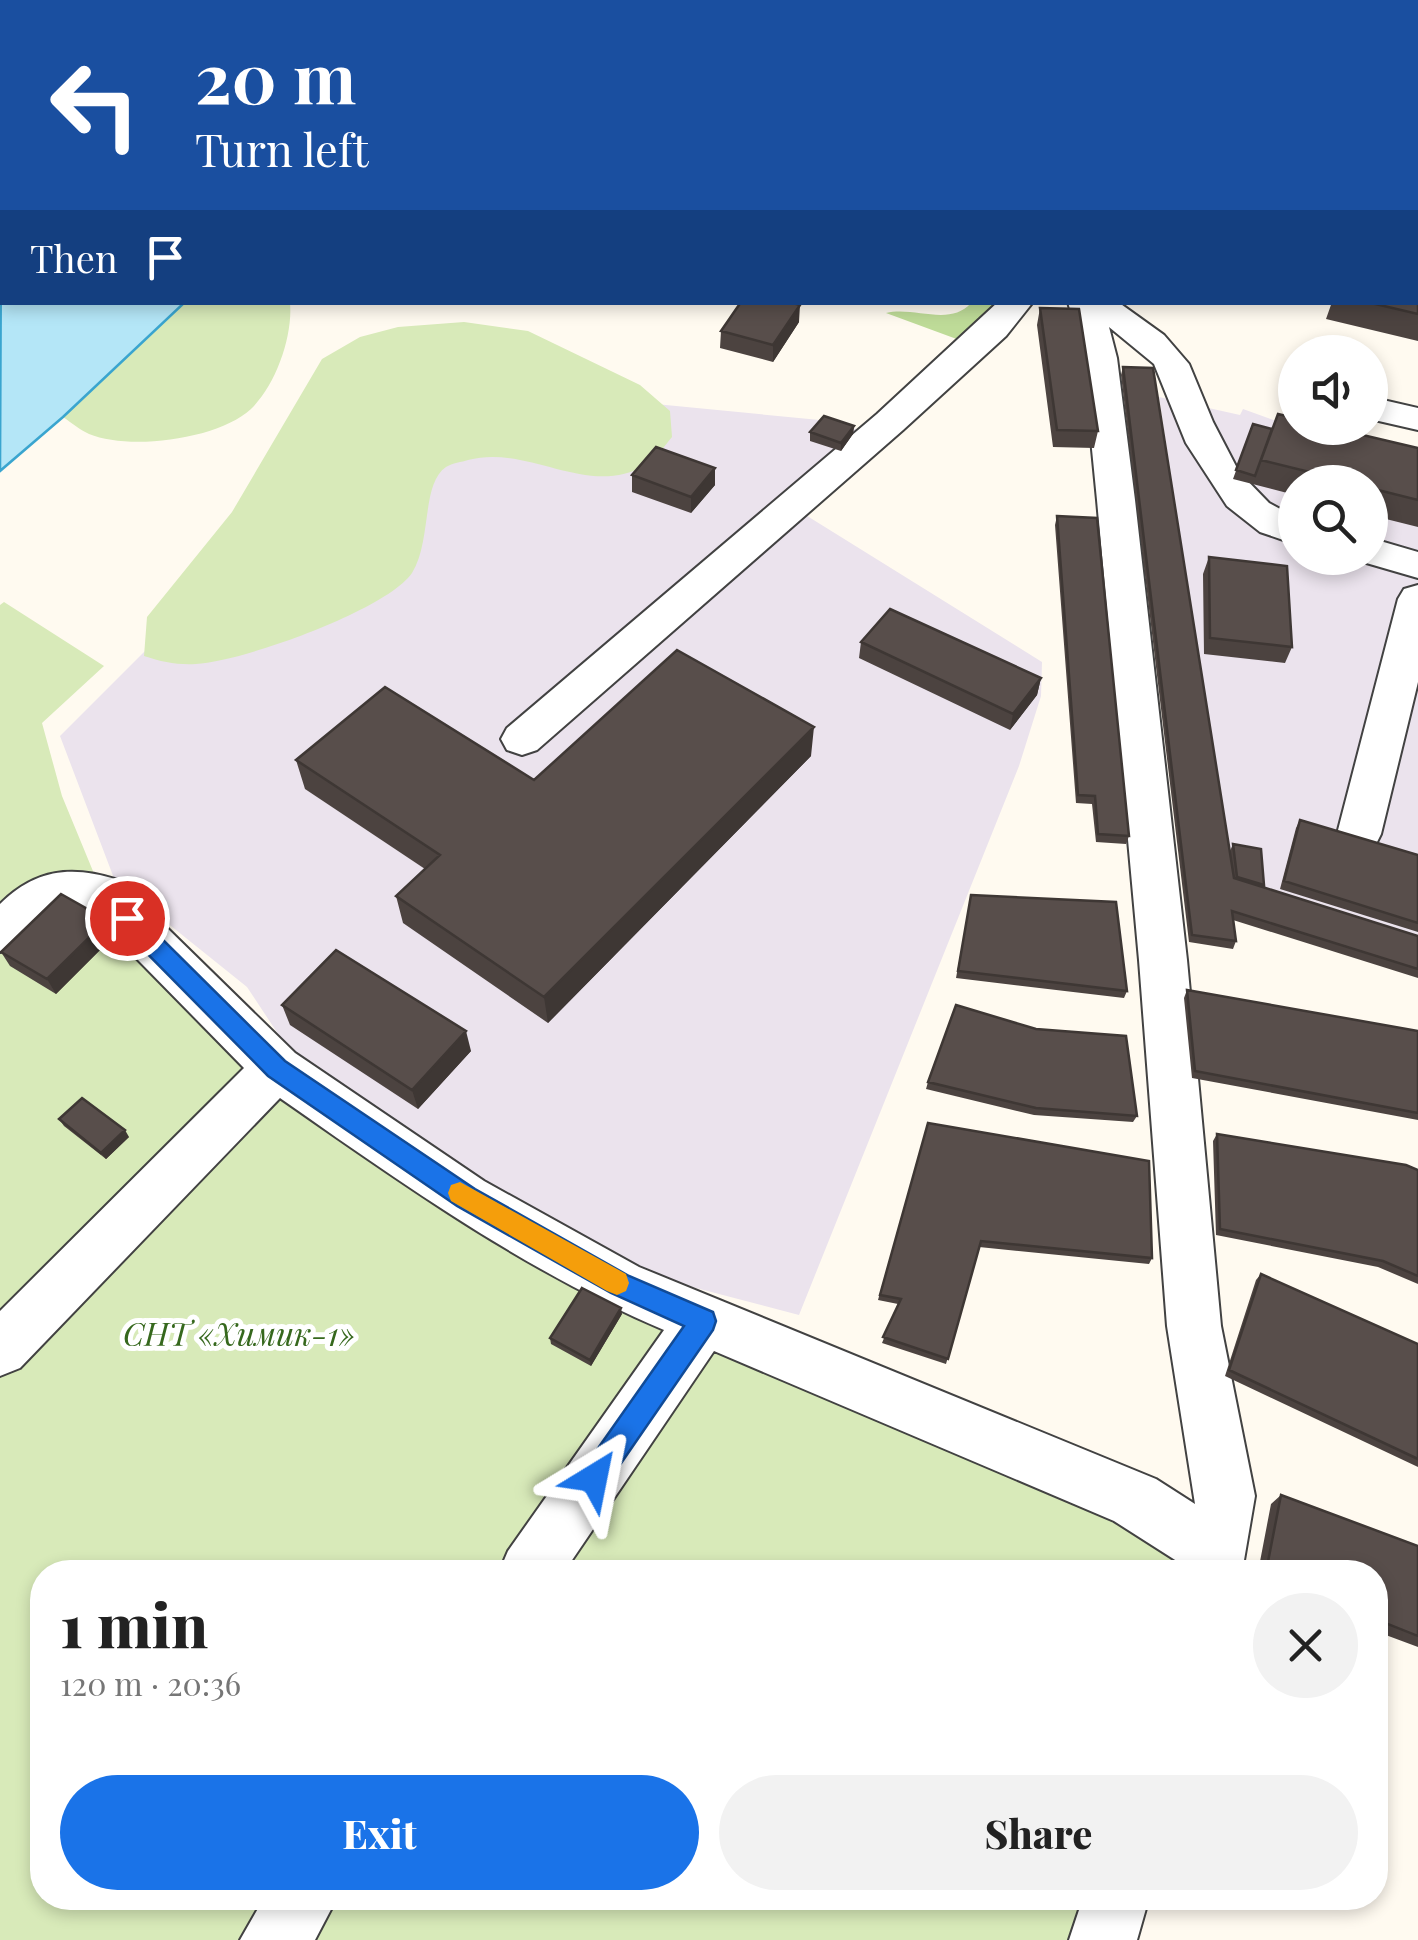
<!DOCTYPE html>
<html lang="en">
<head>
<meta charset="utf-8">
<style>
  :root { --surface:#fff; --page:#f2f2f2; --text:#222; --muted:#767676; --accent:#1a73e8 }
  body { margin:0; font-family:"Playfair Display",serif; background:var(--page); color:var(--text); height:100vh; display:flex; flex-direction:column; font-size:38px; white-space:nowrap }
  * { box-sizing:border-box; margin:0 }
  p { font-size:32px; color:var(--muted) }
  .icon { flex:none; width:55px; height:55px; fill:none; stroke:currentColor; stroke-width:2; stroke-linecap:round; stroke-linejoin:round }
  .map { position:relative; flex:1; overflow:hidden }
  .details { position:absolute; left:30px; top:1560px; width:1358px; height:350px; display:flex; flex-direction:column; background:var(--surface); border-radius:40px; box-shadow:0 5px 15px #0003 }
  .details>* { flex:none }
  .guide { position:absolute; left:0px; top:0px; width:1420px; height:305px; box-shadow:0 5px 15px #0003; background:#1a4fa0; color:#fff; overflow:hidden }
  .buttons { position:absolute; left:1278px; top:335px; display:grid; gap:20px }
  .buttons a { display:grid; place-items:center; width:110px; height:110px; border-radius:50%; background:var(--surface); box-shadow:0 5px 15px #0003; font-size:50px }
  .pin { position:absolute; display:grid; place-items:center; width:85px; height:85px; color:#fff; margin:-42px; border:5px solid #fff; border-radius:50%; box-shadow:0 2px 10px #0007 }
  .me { position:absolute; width:110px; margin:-55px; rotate:35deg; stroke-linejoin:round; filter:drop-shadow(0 0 8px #0008) }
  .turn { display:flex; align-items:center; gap:35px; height:210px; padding:0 30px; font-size:45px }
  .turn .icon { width:130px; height:130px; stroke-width:2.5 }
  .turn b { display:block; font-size:70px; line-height:85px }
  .then { display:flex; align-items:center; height:95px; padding:0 30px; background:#0003; gap:20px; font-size:38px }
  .round { display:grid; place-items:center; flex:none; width:105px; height:105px; border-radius:52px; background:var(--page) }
  .overview { display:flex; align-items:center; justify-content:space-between; height:170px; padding:0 30px }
  h1 { font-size:60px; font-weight:800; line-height:75px }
  .button { display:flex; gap:20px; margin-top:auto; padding:20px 30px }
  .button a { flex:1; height:115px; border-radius:60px; background:var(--accent); color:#fff; font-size:40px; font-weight:800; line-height:115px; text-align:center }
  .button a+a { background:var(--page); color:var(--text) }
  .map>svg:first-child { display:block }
  .industrial { fill:#ebe3ed; fill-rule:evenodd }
  .green { fill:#d8eab9 }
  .forest { fill:#bedb98 }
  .water { fill:#b4e6f7; stroke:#3aa5cf; stroke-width:2.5 }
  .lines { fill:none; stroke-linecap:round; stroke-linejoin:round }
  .minor-casing { stroke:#424242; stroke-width:4 }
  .path { stroke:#313131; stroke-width:4; stroke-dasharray:6 4; stroke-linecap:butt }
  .minor { fill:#fff; fill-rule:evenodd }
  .wall { fill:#4c4340 }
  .shaded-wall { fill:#3e3734 }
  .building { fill:#584e4b; stroke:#3e3734; stroke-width:2.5 }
  .route { fill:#1a73e8; stroke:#114b97; stroke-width:2.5 }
  .slow { fill:#f59e0b }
  .labels { text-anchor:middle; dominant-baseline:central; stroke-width:10; stroke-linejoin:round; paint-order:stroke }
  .park-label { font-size:32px; font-style:italic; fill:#36681d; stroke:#fff }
</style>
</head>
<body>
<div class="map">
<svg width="1418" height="1940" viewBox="0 0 1418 1940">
  <rect width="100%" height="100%" fill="#fffaf0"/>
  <path class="industrial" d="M427 382 830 421 889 439 804 514 1042 662 1041 696 1019 766 799 1315 608 1265 294 1058 247 987 115 881 60 736 191 605Z
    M1159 397 1240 415 1243 409 1295 428 1418 451V941L1233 884ZM1295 482H1370V558H1295Z"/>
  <path class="green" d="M184 303H290C293 336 276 385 251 409 219 439 130 451 89 434 80 430 72 423 63 417Z
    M464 322 528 331 640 385 670 411 672 437C665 445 656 459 646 465 587 499 530 444 468 460 462 462 452 463 446 467 421 484 432 541 412 573 387 610 241 662 196 664 177 665 162 662 144 656L147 617 232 512 322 359 360 337 398 327Z
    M4 602 104 666 42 723 62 796 102 893 466 1197 1217 1552 1212 1572H42V1898H1116L1103 1940H0V605Z"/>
  <path class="forest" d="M971 303H1006L962 341 886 313C914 306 950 327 971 303Z"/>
  <path class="water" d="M20 0H516L15 2Z
    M2 8V302L184 303 63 417 0 471Z"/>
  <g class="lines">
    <defs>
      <path id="minor" d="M652 0H690L692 2H654Z
        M1222 0H1261L1263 2H1224Z
        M998 302H1033L1006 336 903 430 537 750 522 755 507 750 501 739 507 728 877 414Z
        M1068 302H1118L1164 335 1189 364 1213 422 1239 472 1269 503 1295 517V544L1260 532 1227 506 1186 443 1154 364 1109 327 1117 358 1135 500 1187 960 1221 1326 1255 1496 1242 1572H1182L1183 1565 1114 1521 714 1351 564 1572H499L508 1551 664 1330C525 1271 403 1184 280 1098L20 1368 0 1376V1311L244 1068 88 909 59 907 17 946 0 952V904C35 869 72 865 118 880L295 1053 484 1181 639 1267 1156 1479 1195 1504 1167 1326 1139 960 1097 500 1083 358Z
        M1370 397 1418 408V430L1370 419Z
        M1370 538 1418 552V578L1356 560 1355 558H1370Z
        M1418 585V682L1381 834 1375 846 1359 851 1343 846 1337 834 1398 599 1404 589Z
        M264 1898H337L315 1940H240Z
        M1083 1898H1149L1137 1940H1069Z"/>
    </defs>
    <use href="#minor" class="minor-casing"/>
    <path class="path" d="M940 0 946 2"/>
    <use href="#minor" class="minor"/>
  </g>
  <path class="wall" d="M1418 273V341L1326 319 1332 302H1418Z
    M1040 308 1098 431 1094 448 1053 447 1037 325Z
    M799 322 773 362 720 348 721 331Z
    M1123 367 1230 851 1233 844 1264 885 1262 887 1418 936V978L1233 920 1236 941 1233 949 1189 942 1121 375Z
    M1253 424 1272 429 1418 448V527L1370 515V482H1295V495L1233 479Z
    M854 426 853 434 841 451 810 441V432Z
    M715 468V485L691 513 632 492V475Z
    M1057 516 1129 836 1126 844 1096 842 1092 804 1076 803 1055 525Z
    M1209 557 1292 647 1285 663 1204 654 1203 574Z
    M861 642 1041 678 1037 695 1010 730 859 658Z
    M811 756 548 1023 403 923 396 896 425 869 305 789 296 760 534 780Z
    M1300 820 1418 855V932L1280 889 1296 828Z
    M971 895 1127 991 1124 998 956 978Z
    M115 935 56 994 10 966 1 952Z
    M1187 990 1418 1031V1120L1192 1078 1184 998Z
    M282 1005 471 1051 418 1109 290 1025Z
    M928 1082 1137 1116 1133 1122 1034 1115 926 1089Z
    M59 1119 129 1137 106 1159 64 1126Z
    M928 1123 1152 1258 1149 1264 979 1247 946 1364 882 1343 898 1304 878 1300Z
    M1217 1134 1418 1170V1284L1378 1267 1216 1235 1213 1141Z
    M1261 1274 1418 1344V1467L1225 1376 1256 1280Z
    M622 1314 591 1366 551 1344 550 1338Z
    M1281 1495 1418 1546V1647L1375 1631V1572H1258L1271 1504Z"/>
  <path class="shaded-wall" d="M800 305 799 322 773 362V345Z
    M854 426 853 434 841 451V443Z
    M715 468V485L691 513V497Z
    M1041 678 1037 695 1010 730 1013 714Z
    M814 727 811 756 548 1023 544 997Z
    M107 920 115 935 56 994 47 979Z
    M466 1031 471 1051 418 1109 412 1090Z
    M125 1130 129 1137 106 1159 101 1153Z
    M621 1308 622 1314 591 1366 590 1360Z"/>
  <path class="building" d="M1418 273V314L1367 302H1418Z
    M741 302H789L800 305 773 345 721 331Z
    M1040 308 1079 309 1098 431 1057 430Z
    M1123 367 1153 368 1234 878 1418 936V969L1232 911 1236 941 1192 935Z
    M1278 414 1295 418V428H1333L1418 448V500L1370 488V482H1350L1261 460Z
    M824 416 854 426 841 443 810 432Z
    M1253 424 1272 429 1255 476 1236 470Z
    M656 447 715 468 691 497 632 475Z
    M1057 516 1097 518 1129 836 1098 834 1095 796 1078 795Z
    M1209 557 1287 566 1292 647 1210 638Z
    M890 609 1041 678 1013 714 861 642Z
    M677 650 814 727 544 997 396 896 440 855 296 760 385 687 534 780Z
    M1300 820 1418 855V923L1284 881Z
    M1233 844 1261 849 1264 885 1237 877Z
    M61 894 107 920 47 979 1 952Z
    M971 895 1116 902 1127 991 958 971Z
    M336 950 466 1031 412 1090 282 1005Z
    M1187 990 1418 1031V1113L1195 1071Z
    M956 1005 1036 1029 1126 1036 1137 1116 1036 1108 928 1082Z
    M82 1098 125 1130 101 1153 59 1119Z
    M928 1123 1149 1161 1152 1258 981 1241 948 1359 883 1337 901 1299 880 1295Z
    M1217 1134 1406 1165 1418 1170V1276L1383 1261 1220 1229Z
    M1261 1274 1418 1344V1459L1229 1370Z
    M582 1288 621 1308 590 1360 550 1338Z
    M1281 1495 1418 1546V1636L1375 1619V1572H1266Z"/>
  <path class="route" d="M127 909 135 912 285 1061 475 1189 629 1276 713 1312 716 1321 713 1330 604 1488 594 1492 584 1488 580 1478 584 1468 684 1326 611 1293 457 1206 268 1076 119 925 116 918Z"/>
  <path class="slow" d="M460 1182 626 1274 629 1283 626 1291 617 1295 607 1291 451 1201 448 1193 451 1185Z"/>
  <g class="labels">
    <g class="park-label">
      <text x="239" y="1332">СНТ «Химик-1»</text>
    </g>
  </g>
</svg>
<div class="buttons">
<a><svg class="icon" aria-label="sound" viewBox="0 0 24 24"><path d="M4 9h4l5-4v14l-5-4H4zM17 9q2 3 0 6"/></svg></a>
<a><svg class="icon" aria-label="search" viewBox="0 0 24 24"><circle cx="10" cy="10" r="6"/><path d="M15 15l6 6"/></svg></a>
</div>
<div class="pin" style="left:127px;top:918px;background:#d93025"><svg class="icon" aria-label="arrive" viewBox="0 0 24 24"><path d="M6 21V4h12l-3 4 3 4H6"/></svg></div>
<svg class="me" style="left:594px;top:1478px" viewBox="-20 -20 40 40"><path d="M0-17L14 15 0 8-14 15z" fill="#1a73e8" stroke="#fff" stroke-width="4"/></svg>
<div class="guide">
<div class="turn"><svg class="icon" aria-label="left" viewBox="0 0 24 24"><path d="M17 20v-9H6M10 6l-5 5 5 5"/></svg><div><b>20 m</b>Turn left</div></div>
<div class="then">Then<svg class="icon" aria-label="arrive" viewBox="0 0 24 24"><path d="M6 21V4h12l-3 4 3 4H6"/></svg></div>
</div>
<section class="details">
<div class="overview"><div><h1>1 min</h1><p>120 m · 20:36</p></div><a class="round"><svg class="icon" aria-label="close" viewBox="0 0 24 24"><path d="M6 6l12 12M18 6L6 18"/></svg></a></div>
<div class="button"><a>Exit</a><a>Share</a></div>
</section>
</div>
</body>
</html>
